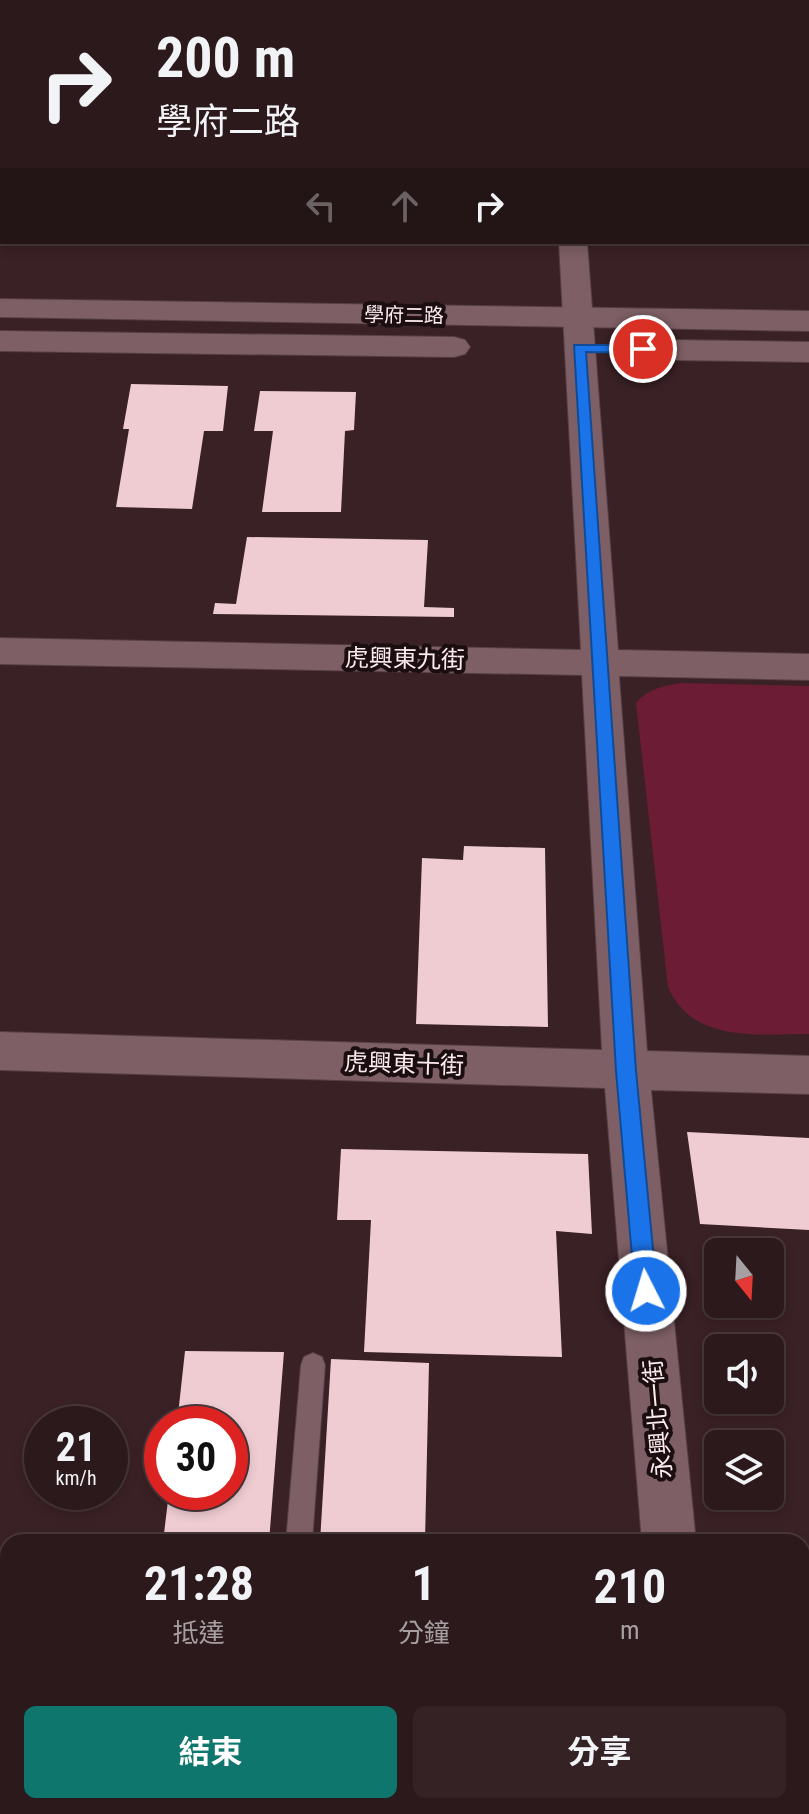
<!DOCTYPE html>
<html lang="zh-TW">
<head>
<meta charset="utf-8">
<style>
  :root { --surface:#2c191c; --page:#342225; --text:#f1f3f6; --muted:#a6a0a3; --line:#48383b; --accent:#0f766e }
  body { margin:0; font-family:"Roboto Condensed","Noto Sans TC",sans-serif; background:var(--page); color:var(--text); height:100vh; display:flex; flex-direction:column; font-size:30px; white-space:nowrap }
  * { box-sizing:border-box; margin:0 }
  p { font-size:26px; color:var(--muted) }
  .icon { flex:none; width:44px; height:44px; fill:none; stroke:currentColor; stroke-width:2; stroke-linecap:round; stroke-linejoin:round }
  .map { position:relative; flex:1; overflow:hidden }
  .side { position:absolute; left:0px; top:1534px; width:810px; height:280px; display:flex; flex-direction:column; background:var(--surface); border-radius:24px 24px 0 0; box-shadow:0 4px 12px #0003,0 0 0 2px var(--line) }
  .side>* { flex:none }
  .hud { position:absolute; left:0px; top:0px; width:810px; height:244px; box-shadow:0 4px 12px #0003,0 0 0 2px var(--line); background:#2c191c; color:var(--text); overflow:hidden }
  .needle { width:52px; rotate:162deg }
  .controls { position:absolute; left:704px; top:1238px; display:grid; gap:16px }
  .controls a { display:grid; place-items:center; width:80px; height:80px; border-radius:12px; background:var(--surface); box-shadow:0 4px 12px #0003,0 0 0 2px var(--line); font-size:40px }
  .speed { position:absolute; left:24px; top:1406px; display:flex; gap:16px; font-size:40px; font-weight:700; text-align:center }
  .speed>* { display:grid; place-content:center; width:104px; height:104px; border-radius:50%; background:var(--surface); box-shadow:0 4px 12px #0003,0 0 0 2px var(--line); line-height:1 }
  .speed small { font-size:20px; font-weight:400 }
  .speed .limit { border:12px solid #d22; background:#fff; color:#111 }
  .pin { position:absolute; display:grid; place-items:center; width:68px; height:68px; color:#fff; margin:-34px; border:4px solid #fff; border-radius:50%; box-shadow:0 2px 8px #0007 }
  .me { position:absolute; width:88px; margin:-44px; rotate:355deg; stroke-linejoin:round; filter:drop-shadow(0 0 6px #0008) }
  .turn { display:flex; align-items:center; gap:28px; height:168px; padding:0 24px; font-size:36px }
  .turn .icon { width:104px; height:104px; stroke-width:2.5 }
  .turn b { display:block; font-size:56px; line-height:68px }
  .lanes { display:flex; align-items:center; height:76px; padding:0 24px; background:#0003; justify-content:center; gap:40px; direction:ltr }
  .lanes .off { opacity:.35 }
  .eta { display:flex; justify-content:space-evenly; align-items:center; height:136px; text-align:center }
  .eta b { font-size:48px; font-weight:700; line-height:56px }
  .action { display:flex; gap:16px; margin-top:auto; padding:16px 24px }
  .action a { flex:1; height:92px; border-radius:12px; background:var(--accent); color:#fff; font-size:32px; font-weight:700; line-height:92px; text-align:center }
  .action a+a { background:var(--page); color:var(--text) }
  .map>svg:first-child { display:block }
  .green { fill:#6d1c36 }
  .building { fill:#efccd2 }
  .lines { fill:none; stroke-linecap:round; stroke-linejoin:round }
  .service-casing { stroke:#553f45; stroke-width:2 }
  .minor-casing { stroke:#553f45; stroke-width:2 }
  .tertiary-casing { stroke:#553f45; stroke-width:2 }
  .service { fill:#7d5f65; fill-rule:evenodd }
  .minor { fill:#7d5f65; fill-rule:evenodd }
  .tertiary { fill:#7d5f65; fill-rule:evenodd }
  .route { fill:#1a73e8; stroke:#114b97; stroke-width:2 }
  .labels { text-anchor:middle; dominant-baseline:central; stroke-width:8; stroke-linejoin:round; paint-order:stroke }
  .far-street-label { font-size:20px; fill:#fdebee; stroke:#1a0e10 }
  .street-label { font-size:24px; fill:#fdebee; stroke:#1a0e10 }
</style>
</head>
<body>
<div class="map">
<svg width="809" height="1814" viewBox="0 0 809 1814">
  <rect width="100%" height="100%" fill="#3a2126"/>
  <path class="green" d="M680 683 809 686V1034C758 1034 692 1043 668 987L636 703C648 689 662 686 680 683Z"/>
  <path class="building" d="M131 384 228 386 223 431H204L192 509 116 507 129 429H123Z
    M260 391 356 392 354 430 345 431 341 512H262L273 431H254Z
    M247 537 428 540 424 607 454 608V617L213 614 215 603 236 604Z
    M464 846 545 848 548 1027 416 1024 422 858 463 860Z
    M687 1132 809 1138V1230L700 1224Z
    M341 1149 588 1154 592 1234 556 1231 562 1357 364 1352 371 1220H337Z
    M185 1351 284 1352 269 1542H163L169 1492H230V1424H177Z
    M331 1359 429 1363 425 1542H320Z
    M0 1771H8V1806H22L21 1814H0Z
    M802 1790H809V1814H747L752 1806H802Z
    M80 1806H410V1814H79Z"/>
  <g class="lines">
    <defs>
      <path id="service" d="M313 1353 322 1357 325 1365 312 1542H286L301 1365 304 1357Z
        M32 1806H60L59 1814H31Z
        M432 1806H460V1814H432Z"/>
      <path id="minor" d="M545 0H569V2H545Z
        M0 79H2V95H0Z
        M808 91H809V107H808Z
        M559 242H587L618 650 809 654V680L619 676 647 1051 809 1056V1094L651 1090 696 1542H642L605 1088 0 1070V1032L602 1050 582 675 0 664V638L581 650Z
        M0 1691H8V1749H0Z
        M802 1719H809V1777H802Z
        M662 1806H722L723 1814H663Z"/>
      <path id="tertiary" d="M0 299 809 311V331L0 317Z
        M0 331 454 337 465 340 470 347 465 354 454 357 0 351Z
        M670 340 809 342V362L670 360 659 357 654 350 659 343Z"/>
    </defs>
    <use href="#service" class="service-casing"/>
    <use href="#minor" class="minor-casing"/>
    <use href="#tertiary" class="tertiary-casing"/>
    <use href="#service" class="service"/>
    <use href="#minor" class="minor"/>
    <use href="#tertiary" class="tertiary"/>
  </g>
  <path class="route" d="M574 345H643L650 349 643 353 586 352 636 1071 657 1291 654 1298 646 1301 639 1298 635 1291 616 1071Z"/>
  <g class="labels">
    <g class="far-street-label">
      <text transform="translate(404 315) rotate(1)">學府二路</text>
    </g>
    <g class="street-label">
      <text transform="translate(405 659) rotate(1)">虎興東九街</text>
      <text transform="translate(404 1064) rotate(2)">虎興東十街</text>
      <text transform="translate(658 1419) rotate(-95)">永興北一街</text>
    </g>
  </g>
</svg>
<div class="controls">
<a><svg class="needle" viewBox="-14 -14 28 28"><path d="M0-13l5 13h-10z" fill="#e53935"/><path d="M0 13l5-13h-10z" fill="#a6a0a3"/></svg></a>
<a><svg class="icon" aria-label="sound" viewBox="0 0 24 24"><path d="M4 9h4l5-4v14l-5-4H4zM17 9q2 3 0 6"/></svg></a>
<a><svg class="icon" aria-label="layers" viewBox="0 0 24 24"><path d="M12 4l9 5-9 5-9-5zM3 14l9 5 9-5"/></svg></a>
</div>
<div class="speed"><div>21<small>km/h</small></div><div class="limit">30</div></div>
<div class="pin" style="left:643px;top:349px;background:#d93025"><svg class="icon" aria-label="arrive" viewBox="0 0 24 24"><path d="M6 21V4h12l-3 4 3 4H6"/></svg></div>
<svg class="me" style="left:646px;top:1291px" viewBox="-20 -20 40 40"><circle r="17" fill="#1a73e8" stroke="#fff" stroke-width="3"/><path d="M0-11L8 9 0 5-8 9z" fill="#fff"/></svg>
<div class="hud">
<div class="turn"><svg class="icon" aria-label="right" viewBox="0 0 24 24"><path d="M7 20v-9h11M14 6l5 5-5 5"/></svg><div><b>200 m</b>學府二路</div></div>
<div class="lanes"><svg class="icon off" aria-label="left" viewBox="0 0 24 24"><path d="M17 20v-9H6M10 6l-5 5 5 5"/></svg><svg class="icon off" aria-label="ahead" viewBox="0 0 24 24"><path d="M12 20V5M6 11l6-6 6 6"/></svg><svg class="icon" aria-label="right" viewBox="0 0 24 24"><path d="M7 20v-9h11M14 6l5 5-5 5"/></svg></div>
</div>
<section class="side">
<div class="eta">
<div><b>21:28</b><p>抵達</p></div>
<div><b>1</b><p>分鐘</p></div>
<div><b>210</b><p>m</p></div>
</div>
<div class="action"><a>結束</a><a>分享</a></div>
</section>
</div>
</body>
</html>
